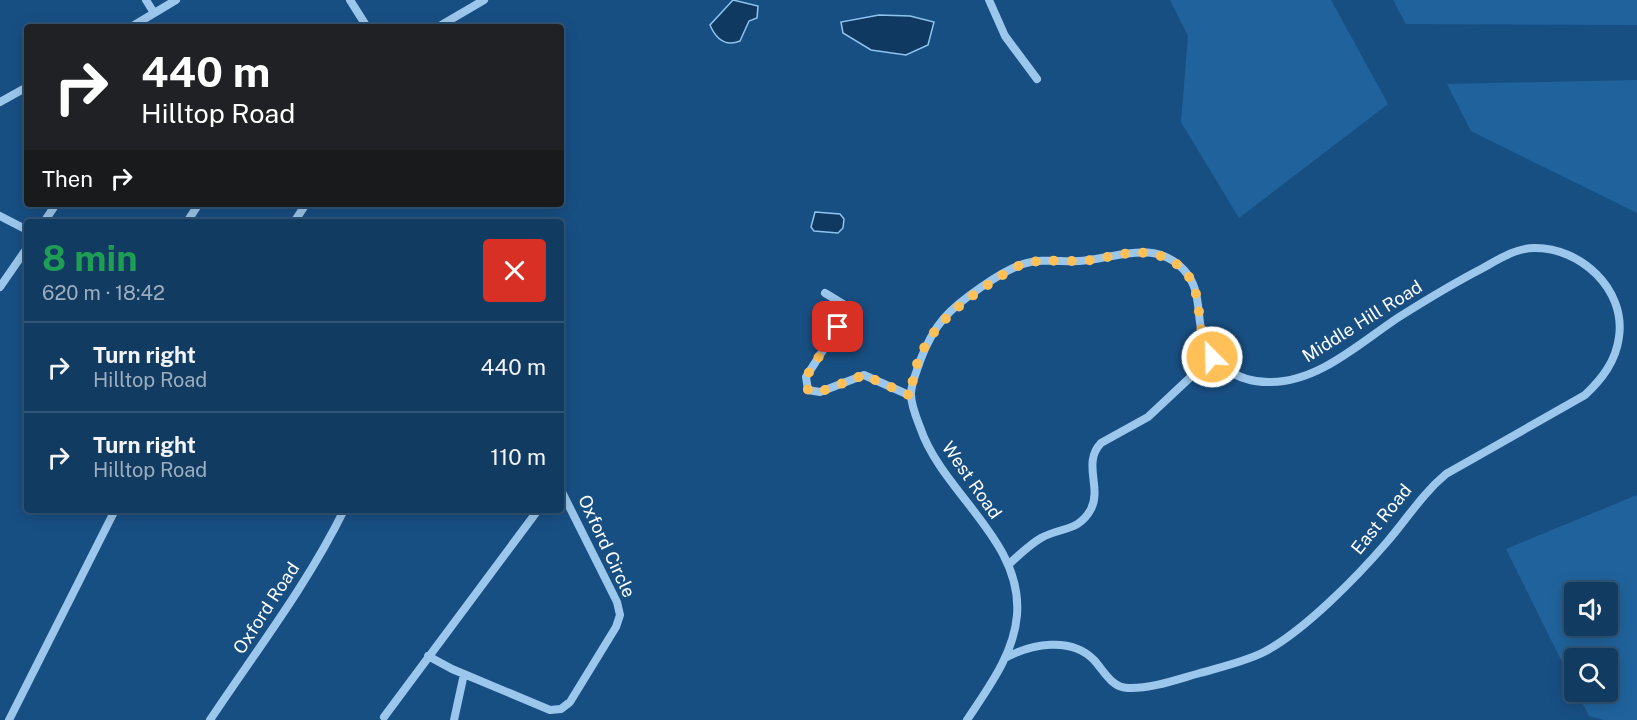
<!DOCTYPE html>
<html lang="en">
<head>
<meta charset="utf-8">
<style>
  :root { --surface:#123b62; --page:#1b4268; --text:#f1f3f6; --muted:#9cadbe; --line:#315577 }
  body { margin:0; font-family:"Public Sans",sans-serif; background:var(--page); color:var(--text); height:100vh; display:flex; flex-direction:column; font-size:22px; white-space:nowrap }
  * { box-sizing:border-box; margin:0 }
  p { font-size:20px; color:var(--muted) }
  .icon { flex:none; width:33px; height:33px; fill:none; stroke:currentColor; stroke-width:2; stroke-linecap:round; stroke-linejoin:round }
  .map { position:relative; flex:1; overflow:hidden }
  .sheet { position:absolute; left:24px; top:219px; width:540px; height:294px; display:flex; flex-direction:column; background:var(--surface); border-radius:6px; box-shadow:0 3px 15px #0003,0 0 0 2px var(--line) }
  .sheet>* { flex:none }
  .guide { position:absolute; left:24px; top:24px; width:540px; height:183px; border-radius:6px; box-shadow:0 3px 15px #0003,0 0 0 2px var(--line); background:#202124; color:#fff; overflow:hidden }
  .buttons { position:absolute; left:1564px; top:582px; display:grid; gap:12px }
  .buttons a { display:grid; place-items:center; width:54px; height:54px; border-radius:6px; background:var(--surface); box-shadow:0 3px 15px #0003,0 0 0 2px var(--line); font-size:30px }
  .pin { position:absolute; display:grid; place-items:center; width:51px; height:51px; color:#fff; margin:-26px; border-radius:12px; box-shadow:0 3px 9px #0006 }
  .me { position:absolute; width:66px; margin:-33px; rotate:337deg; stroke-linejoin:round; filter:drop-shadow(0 0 4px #0008) }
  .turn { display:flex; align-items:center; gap:21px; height:126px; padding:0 18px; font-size:27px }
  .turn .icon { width:78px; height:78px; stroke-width:2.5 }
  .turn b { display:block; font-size:42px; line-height:51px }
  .then { display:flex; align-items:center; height:57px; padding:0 18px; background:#0003; gap:12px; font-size:22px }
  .round { display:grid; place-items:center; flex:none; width:63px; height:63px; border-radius:6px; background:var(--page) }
  .headline { display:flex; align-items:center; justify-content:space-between; height:102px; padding:0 18px }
  h1 { font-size:36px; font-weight:700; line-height:45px; color:#1e9e55 }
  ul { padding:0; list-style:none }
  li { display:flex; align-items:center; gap:18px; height:90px; padding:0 18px; border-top:2px solid var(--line) }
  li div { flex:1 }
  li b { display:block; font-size:22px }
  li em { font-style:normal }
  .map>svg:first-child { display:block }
  .green { fill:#20639c; fill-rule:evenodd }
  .water { fill:#0f3960; stroke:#8ec3ef; stroke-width:1.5 }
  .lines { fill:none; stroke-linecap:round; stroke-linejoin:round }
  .minor { stroke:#9cc7ec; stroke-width:8 }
  .route { stroke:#ffc057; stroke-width:10; stroke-dasharray:0 18 }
  .labels { text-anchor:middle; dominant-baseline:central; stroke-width:6; stroke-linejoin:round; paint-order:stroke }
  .street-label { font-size:18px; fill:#fff; stroke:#184f83 }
</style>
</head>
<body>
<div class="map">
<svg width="1637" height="720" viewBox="0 0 1637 720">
  <rect width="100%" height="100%" fill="#184f83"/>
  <path class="green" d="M1170 0H1331L1388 104 1239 218 1181 122 1188 36Z
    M1393 0H1637V25L1406 24Z
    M1637 80V213L1471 131 1447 84Z
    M1637 495V720H1604L1589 716 1577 692H1608V658H1575V688L1506 549ZM1575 592H1608V626H1575Z"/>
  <path class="water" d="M733 0 758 6 757 18 749 21 740 41C725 47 716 39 710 25Z
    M879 15 910 16 934 22 928 45 906 55 871 50 843 33 841 22Z
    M815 212 840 214 844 219 843 228 838 233 814 231 811 227Z"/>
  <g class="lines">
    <path class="minor" d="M146 0 154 13
      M350 0 367 27
      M989 0 1005 36 1037 79
      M131 27 176 0
      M438 27 484 0
      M0 102 27 87
      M0 216 27 230
      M44 222 56 204
      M187 222 198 205
      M294 222 306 204
      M0 287 27 248
      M825 293 848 307V311L806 377 808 390 820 392 864 375 911 396
      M1008 565C1018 556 1029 545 1041 538 1060 527 1079 532 1091 509 1102 487 1082 463 1101 443L1148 417 1212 357
      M428 656 452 669 550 710 561 709 570 702 616 627 620 615 617 602 561 490
      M384 717 538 510
      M9 720 115 510
      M210 720C256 651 307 585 344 510
      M454 720 464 674
      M967 720C988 688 1014 654 1017 615 1023 540 942 493 920 427 916 417 911 405 911 394 911 383 917 371 920 361 926 345 933 331 944 318 959 301 1001 271 1023 264 1041 258 1061 262 1079 261 1114 259 1154 238 1184 270 1200 288 1197 307 1201 329 1206 363 1238 383 1271 382 1319 382 1361 342 1399 317 1426 300 1454 283 1483 268 1499 259 1516 248 1534 248 1580 247 1626 289 1619 337 1616 361 1602 379 1585 395L1446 474C1422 494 1407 519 1387 542 1357 577 1304 631 1264 652 1244 662 1221 667 1200 673 1178 679 1151 689 1128 688 1112 688 1104 671 1094 660 1071 636 1031 644 1005 658"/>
  </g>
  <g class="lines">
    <path class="route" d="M838 327 806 377 808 390 820 392 864 375 911 396C914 341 949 311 992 282 1003 275 1014 266 1027 263 1048 258 1070 263 1091 260 1121 255 1147 245 1175 263 1209 285 1191 327 1212 357"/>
  </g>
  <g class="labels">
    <g class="street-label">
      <text transform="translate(1362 321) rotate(-32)">Middle Hill Road</text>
      <text transform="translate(972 480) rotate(55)">West Road</text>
      <text transform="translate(1381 519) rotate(-51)">East Road</text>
      <text transform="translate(607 546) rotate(65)">Oxford Circle</text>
      <text transform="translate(266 608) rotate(-57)">Oxford Road</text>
    </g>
  </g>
</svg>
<div class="buttons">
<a><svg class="icon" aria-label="sound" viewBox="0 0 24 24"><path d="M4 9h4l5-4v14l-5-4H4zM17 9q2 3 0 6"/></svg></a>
<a><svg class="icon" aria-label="search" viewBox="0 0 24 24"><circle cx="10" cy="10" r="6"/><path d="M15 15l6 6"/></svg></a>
</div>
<div class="pin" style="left:838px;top:327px;background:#d93025"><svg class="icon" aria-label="arrive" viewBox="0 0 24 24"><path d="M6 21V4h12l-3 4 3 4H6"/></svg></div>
<svg class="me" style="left:1212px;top:357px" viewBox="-20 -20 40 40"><circle r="17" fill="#ffc057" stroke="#fff" stroke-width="3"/><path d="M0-11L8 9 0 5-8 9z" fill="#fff"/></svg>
<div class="guide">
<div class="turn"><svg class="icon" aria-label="right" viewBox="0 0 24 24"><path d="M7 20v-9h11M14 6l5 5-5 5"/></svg><div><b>440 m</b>Hilltop Road</div></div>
<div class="then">Then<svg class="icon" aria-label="right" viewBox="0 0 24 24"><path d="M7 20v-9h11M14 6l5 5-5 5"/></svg></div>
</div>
<section class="sheet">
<div class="headline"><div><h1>8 min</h1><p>620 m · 18:42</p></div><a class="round" style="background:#d93025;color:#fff"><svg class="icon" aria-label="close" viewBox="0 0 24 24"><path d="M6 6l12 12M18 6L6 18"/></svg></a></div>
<ul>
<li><svg class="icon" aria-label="right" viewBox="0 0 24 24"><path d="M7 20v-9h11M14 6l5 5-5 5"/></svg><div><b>Turn right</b><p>Hilltop Road</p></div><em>440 m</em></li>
<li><svg class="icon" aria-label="right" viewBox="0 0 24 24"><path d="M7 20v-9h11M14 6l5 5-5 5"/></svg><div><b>Turn right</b><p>Hilltop Road</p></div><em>110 m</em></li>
</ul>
</section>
</div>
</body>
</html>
